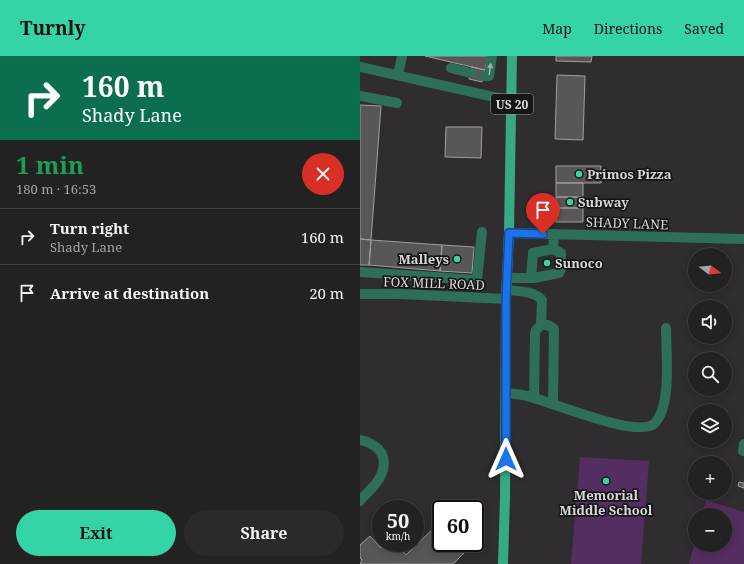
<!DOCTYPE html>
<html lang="en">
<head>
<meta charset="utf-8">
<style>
  :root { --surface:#232223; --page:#2b2a2b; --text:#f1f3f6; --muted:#a3a4a6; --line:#403f41; --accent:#35d4a7 }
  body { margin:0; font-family:"Noto Serif",serif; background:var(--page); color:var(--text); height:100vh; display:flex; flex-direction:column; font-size:15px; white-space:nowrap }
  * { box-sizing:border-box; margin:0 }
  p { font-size:13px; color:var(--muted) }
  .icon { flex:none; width:22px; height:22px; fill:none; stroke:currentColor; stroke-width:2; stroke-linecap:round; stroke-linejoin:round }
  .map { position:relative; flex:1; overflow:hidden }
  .details { display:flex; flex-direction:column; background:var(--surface); width:360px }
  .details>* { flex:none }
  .banner { background:#0b6e4f; color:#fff; overflow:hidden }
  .needle { width:26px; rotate:106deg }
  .buttons { position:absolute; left:328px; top:192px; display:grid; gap:8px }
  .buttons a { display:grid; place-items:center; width:44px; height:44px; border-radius:50%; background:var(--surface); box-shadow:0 2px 10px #0003,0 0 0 1px var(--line); font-size:20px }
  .speed { position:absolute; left:12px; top:444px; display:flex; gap:8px; font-size:20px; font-weight:700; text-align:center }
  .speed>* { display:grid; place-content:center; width:52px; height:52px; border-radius:50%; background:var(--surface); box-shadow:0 2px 10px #0003,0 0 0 1px var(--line); line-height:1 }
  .speed small { font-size:10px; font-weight:400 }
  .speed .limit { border:2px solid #111; border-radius:6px; background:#fff; color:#111 }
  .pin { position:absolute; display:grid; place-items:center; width:34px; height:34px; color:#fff; margin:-41px -17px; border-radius:50% 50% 50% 0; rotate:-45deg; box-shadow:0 0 4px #0007 }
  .pin .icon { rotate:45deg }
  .me { position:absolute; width:44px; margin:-22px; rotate:0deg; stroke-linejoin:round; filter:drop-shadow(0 0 3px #0008) }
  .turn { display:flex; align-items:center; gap:14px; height:84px; padding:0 16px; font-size:18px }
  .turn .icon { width:52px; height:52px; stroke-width:2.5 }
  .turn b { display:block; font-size:28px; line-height:34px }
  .round { display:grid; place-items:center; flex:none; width:42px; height:42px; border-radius:21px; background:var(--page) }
  .summary { display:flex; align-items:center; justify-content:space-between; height:68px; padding:0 16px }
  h1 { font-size:24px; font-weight:700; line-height:30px; color:#1e9e55 }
  .cta { display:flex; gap:8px; margin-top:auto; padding:8px 16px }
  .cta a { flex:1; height:46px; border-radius:24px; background:var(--accent); color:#111; font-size:16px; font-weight:700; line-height:46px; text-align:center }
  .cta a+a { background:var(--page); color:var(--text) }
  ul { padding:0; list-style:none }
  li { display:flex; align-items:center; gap:12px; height:56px; padding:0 16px; border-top:1px solid var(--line) }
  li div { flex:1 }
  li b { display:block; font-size:15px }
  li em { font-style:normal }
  header { display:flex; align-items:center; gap:24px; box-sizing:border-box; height:56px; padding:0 20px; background:var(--accent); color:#111 }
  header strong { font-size:19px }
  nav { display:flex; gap:22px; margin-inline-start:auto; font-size:14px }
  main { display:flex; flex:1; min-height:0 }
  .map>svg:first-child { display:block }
  .green { fill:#552e61 }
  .building { fill:#585659; stroke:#a09ea0 }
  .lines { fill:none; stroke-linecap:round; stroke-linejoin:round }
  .minor { stroke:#2d6f59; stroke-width:10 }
  .major { stroke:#37a986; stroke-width:10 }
  .oneway { fill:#9db3ac }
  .route-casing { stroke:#114b97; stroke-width:10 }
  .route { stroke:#1a73e8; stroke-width:7 }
  .poi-dot { fill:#35d4a7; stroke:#161617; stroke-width:1.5 }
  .labels { text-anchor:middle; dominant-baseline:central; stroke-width:3.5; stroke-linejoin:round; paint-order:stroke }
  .shield { fill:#161617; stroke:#9e9d9f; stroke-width:1 }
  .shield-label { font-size:12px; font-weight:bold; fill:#d9d7d9 }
  .poi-label { font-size:13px; font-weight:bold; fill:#d9d7d9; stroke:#161617; text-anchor:start }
  .street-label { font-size:13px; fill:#d9d7d9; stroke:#161617 }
</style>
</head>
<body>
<header>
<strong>Turnly</strong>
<nav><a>Map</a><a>Directions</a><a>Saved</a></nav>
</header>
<main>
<section class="details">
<div class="banner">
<div class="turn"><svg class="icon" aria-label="right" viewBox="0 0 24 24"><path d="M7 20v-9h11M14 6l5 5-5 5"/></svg><div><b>160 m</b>Shady Lane</div></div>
</div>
<div class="summary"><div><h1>1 min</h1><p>180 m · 16:53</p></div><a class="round" style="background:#d93025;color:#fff"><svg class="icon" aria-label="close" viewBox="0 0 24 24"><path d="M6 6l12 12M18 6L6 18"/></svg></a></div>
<ul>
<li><svg class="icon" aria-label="right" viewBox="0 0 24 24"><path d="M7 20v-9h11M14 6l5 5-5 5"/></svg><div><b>Turn right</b><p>Shady Lane</p></div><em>160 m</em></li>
<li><svg class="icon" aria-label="arrive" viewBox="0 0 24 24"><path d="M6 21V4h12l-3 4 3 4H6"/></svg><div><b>Arrive at destination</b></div><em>20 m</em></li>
</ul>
<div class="cta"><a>Exit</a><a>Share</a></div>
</section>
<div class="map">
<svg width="384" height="508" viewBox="0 0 384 508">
  <rect width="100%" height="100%" fill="#2f2d2f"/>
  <path class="green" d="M220 401 289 405 281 508H211Z
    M346 444 384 456V508H329L335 486V489H365V459H342Z"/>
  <path class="building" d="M65 0H128L125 14Z
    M196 0H232L231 6 196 5Z
    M112 11 125 14 122 26 109 23Z
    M197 19 225 20 223 84 195 83Z
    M0 49 21 50 11 184 0 183Z
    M86 71H122L121 102 85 101Z
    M196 110H241V127H196Z
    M196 127H223V141H196Z
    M196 141H223V152H196Z
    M196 152H223V166H196Z
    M0 183 11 184 9 209H0Z
    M11 184 82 189 80 215 9 209Z
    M82 189 114 191 112 217 80 215Z
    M379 426 384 427V432L378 430Z
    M81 465V487H106L110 491 93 508H0L2 504 0 502V489L10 480 21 492V487H29L28 490 38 489 46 499Z"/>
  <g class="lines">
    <path class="minor" d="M0 11 152 45
      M91 12 111 17
      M38 19 42 0
      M124 20H129L132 0
      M0 40 37 47
      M149 177 384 183
      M0 216 117 224 122 176
      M147 222H174L199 217 201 213V197L193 193 194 178
      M171 222 173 197 193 193
      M146 234C157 235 175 235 182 244L181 269H188L194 273 193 347
      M0 238H41L146 243
      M146 337C153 338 161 338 167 340 190 345 279 384 295 367 312 348 306 297 306 272
      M174 342 175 278 176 274 181 269
      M0 384C19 388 30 401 20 421 16 430 6 437 0 445
      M383 395 384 388"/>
    <path class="major" d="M143 508 145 441 146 243 149 177 152 0"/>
  </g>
  <defs><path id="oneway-solid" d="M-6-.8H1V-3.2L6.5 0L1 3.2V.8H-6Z"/></defs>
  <use class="oneway" href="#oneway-solid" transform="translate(130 13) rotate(-82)"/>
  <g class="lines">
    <defs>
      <path id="route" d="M146 403V243L149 177 183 178"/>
    </defs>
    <use href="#route" class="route-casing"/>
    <use href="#route" class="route"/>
  </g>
  <g class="poi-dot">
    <circle cx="219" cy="118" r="4"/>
    <circle cx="210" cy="146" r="4"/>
    <circle cx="97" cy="203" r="4"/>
    <circle cx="187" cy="207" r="4"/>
    <circle cx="246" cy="425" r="4"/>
  </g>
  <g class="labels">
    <rect class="shield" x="131" y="38" width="42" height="20" rx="3"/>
    <g class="shield-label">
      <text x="152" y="48">US 20</text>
    </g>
    <g class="poi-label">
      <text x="227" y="118">Primos Pizza</text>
      <text x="218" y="146">Subway</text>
      <text x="89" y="203" text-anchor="end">Malleys</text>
      <text x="195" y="207">Sunoco</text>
      <text x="246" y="439" text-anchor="middle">Memorial<tspan x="246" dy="15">Middle School</tspan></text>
    </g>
    <g class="street-label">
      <text transform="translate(267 167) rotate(2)">SHADY LANE</text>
      <text transform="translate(74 227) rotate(2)">FOX MILL ROAD</text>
    </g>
  </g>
</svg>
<div class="buttons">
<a><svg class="needle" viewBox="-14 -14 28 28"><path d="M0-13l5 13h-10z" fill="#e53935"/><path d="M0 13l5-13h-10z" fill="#a3a4a6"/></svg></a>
<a><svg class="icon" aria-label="sound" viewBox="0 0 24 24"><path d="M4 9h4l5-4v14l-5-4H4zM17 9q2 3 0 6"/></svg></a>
<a><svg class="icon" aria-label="search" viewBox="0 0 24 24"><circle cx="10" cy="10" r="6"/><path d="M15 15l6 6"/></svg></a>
<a><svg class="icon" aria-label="layers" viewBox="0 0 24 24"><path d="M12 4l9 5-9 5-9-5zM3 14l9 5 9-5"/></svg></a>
<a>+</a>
<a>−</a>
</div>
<div class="speed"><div>50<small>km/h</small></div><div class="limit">60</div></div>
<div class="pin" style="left:183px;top:178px;background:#d93025"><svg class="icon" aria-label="arrive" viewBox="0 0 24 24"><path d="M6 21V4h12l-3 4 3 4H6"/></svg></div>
<svg class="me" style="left:146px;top:403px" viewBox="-20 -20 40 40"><path d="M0-17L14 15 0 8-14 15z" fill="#1a73e8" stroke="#fff" stroke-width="4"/></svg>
</div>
</main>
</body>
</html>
